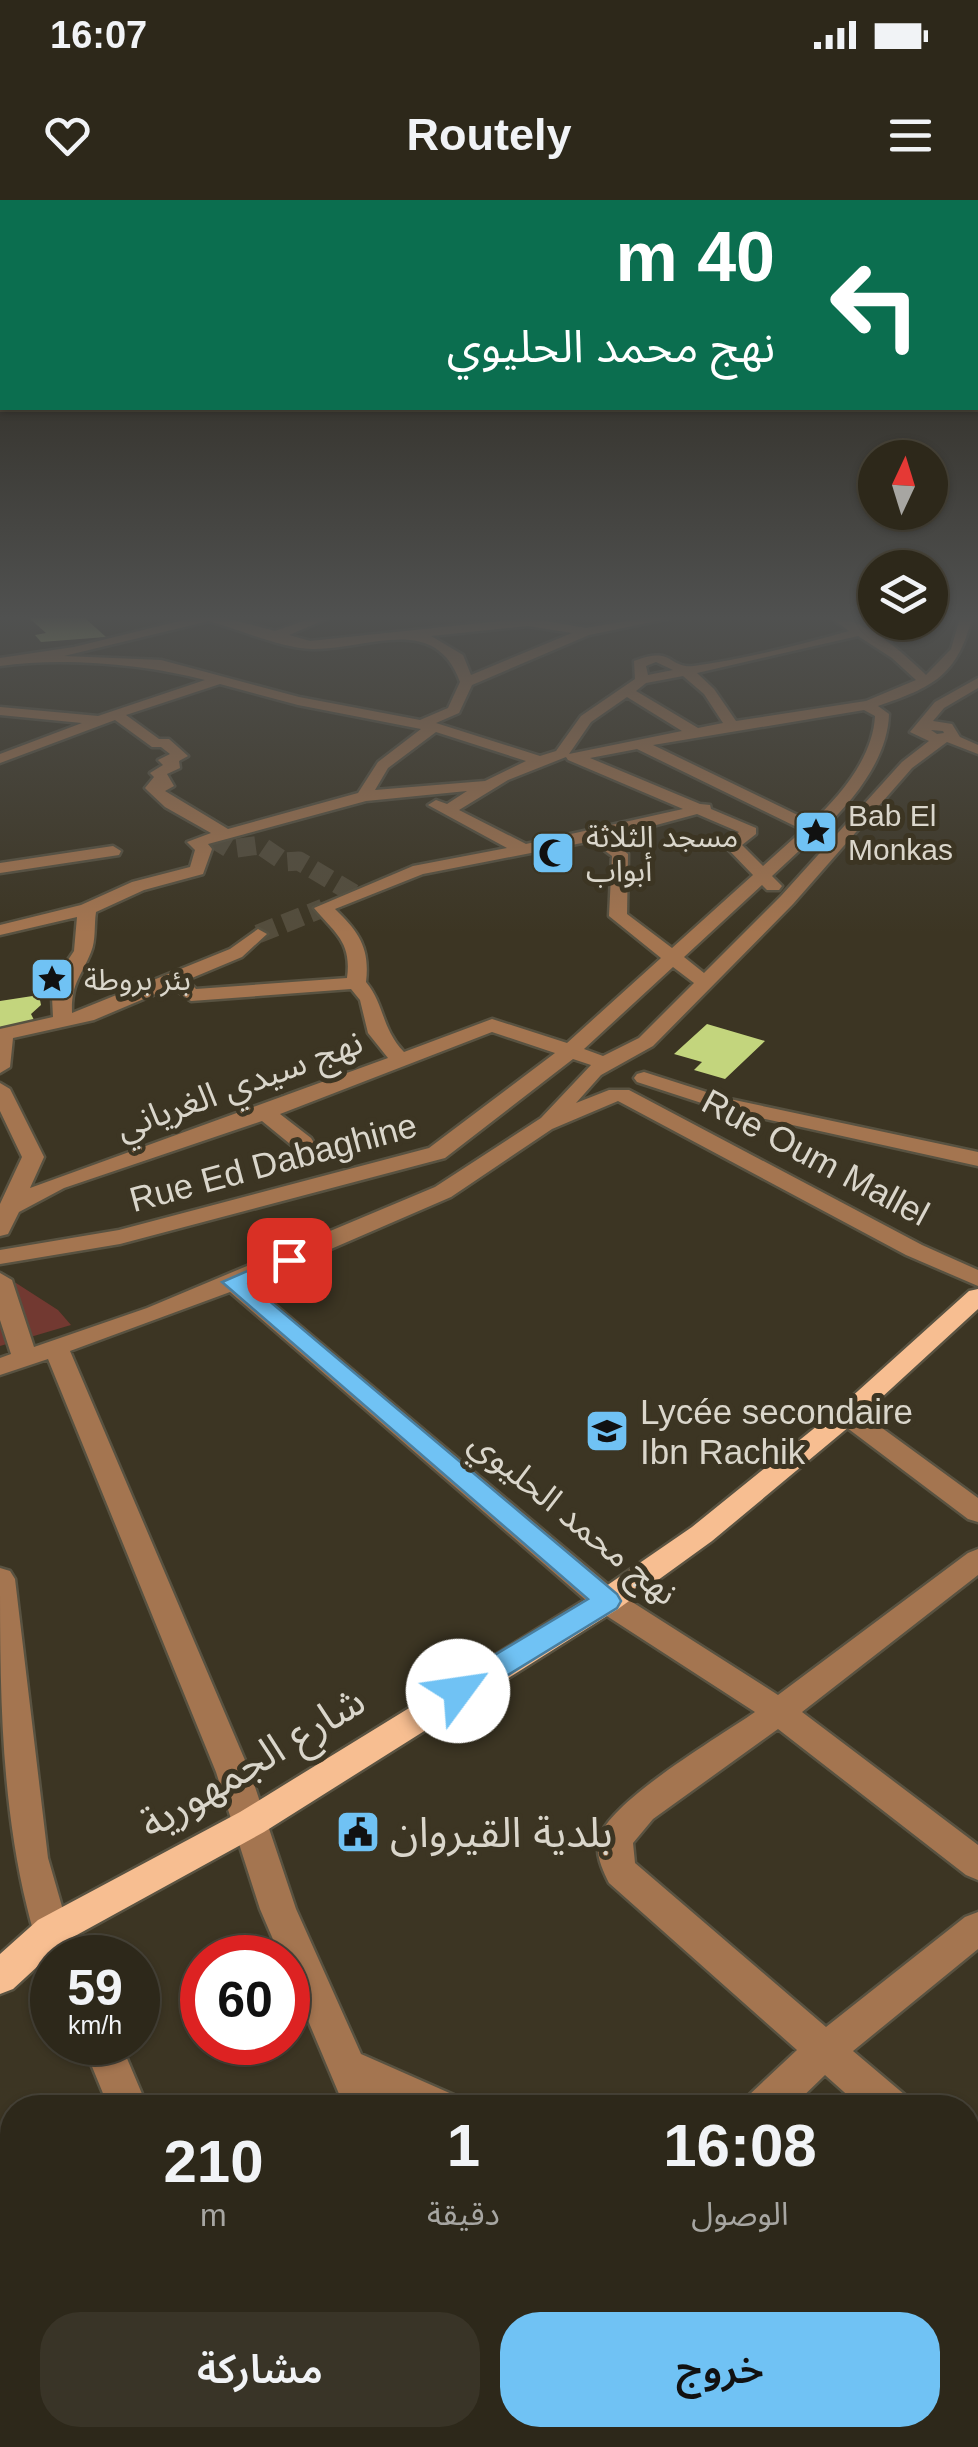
<!DOCTYPE html>
<html lang="ar">
<head>
<meta charset="utf-8">
<style>
  :root { --surface:#2d281a; --page:#393427; --text:#f1f3f6; --muted:#a7a6a2; --line:#484439; --accent:#70c2f4 }
  body { margin:0; font-family:Arial,"Noto Sans Arabic",sans-serif; background:var(--page); color:var(--text); direction:rtl; height:100vh; display:flex; flex-direction:column; font-size:38px; white-space:nowrap }
  * { box-sizing:border-box; margin:0 }
  p { font-size:32px; color:var(--muted) }
  .icon { flex:none; width:55px; height:55px; fill:none; stroke:currentColor; stroke-width:2; stroke-linecap:round; stroke-linejoin:round }
  .map { position:relative; flex:1; overflow:hidden; direction:ltr }
  .side { position:absolute; left:0px; top:1895px; width:980px; height:352px; display:flex; flex-direction:column; background:var(--surface); border-radius:40px 40px 0 0; box-shadow:0 2px 8px #0004,0 0 0 2px var(--line); direction:rtl }
  .side>* { flex:none }
  .banner { position:absolute; left:0px; top:0px; width:980px; height:210px; box-shadow:0 2px 8px #0004,0 0 0 2px var(--line); direction:rtl; background:#0b6e4f; color:#fff; overflow:hidden }
  .needle { width:65px; rotate:4deg }
  .buttons { position:absolute; left:858px; top:240px; display:grid; gap:20px }
  .buttons a { display:grid; place-items:center; width:90px; height:90px; border-radius:50%; background:var(--surface); box-shadow:0 2px 8px #0004,0 0 0 2px var(--line); font-size:50px }
  .speed { position:absolute; left:30px; top:1735px; display:flex; gap:20px; font-size:50px; font-weight:700; text-align:center }
  .speed>* { display:grid; place-content:center; width:130px; height:130px; border-radius:50%; background:var(--surface); box-shadow:0 2px 8px #0004,0 0 0 2px var(--line); line-height:1 }
  .speed small { font-size:25px; font-weight:400 }
  .speed .limit { border:15px solid #d22; background:#fff; color:#111 }
  .pin { position:absolute; display:grid; place-items:center; width:85px; height:85px; color:#fff; margin:-42px; border-radius:20px; box-shadow:0 5px 15px #0006 }
  .me { position:absolute; width:110px; margin:-55px; rotate:59deg; stroke-linejoin:round; filter:drop-shadow(0 0 8px #0008) }
  .turn { display:flex; align-items:center; gap:35px; height:210px; padding:0 40px; font-size:45px }
  .turn .icon { width:130px; height:130px; stroke-width:2.5 }
  .turn b { display:block; font-size:70px; line-height:85px }
  .eta { display:flex; justify-content:space-evenly; align-items:center; height:170px; text-align:center }
  .eta b { font-size:60px; font-weight:600; line-height:70px }
  .button { display:flex; gap:20px; margin-top:auto; padding:20px 40px }
  .button a { flex:1; height:115px; border-radius:40px; background:var(--accent); color:#111; font-size:40px; font-weight:600; line-height:115px; text-align:center }
  .button a+a { background:var(--page); color:var(--text) }
  .status { display:flex; justify-content:space-between; align-items:center; height:70px; padding:0 50px; background:var(--surface); direction:ltr }
  .status svg { height:28px; fill:currentColor }
  header { display:flex; justify-content:space-between; align-items:center; height:130px; padding:0 40px; background:var(--surface); font-size:45px; font-weight:600 }
  .map>svg:first-child { display:block }
  .green { fill:#723931 }
  .building { fill:#c3d57d }
  .lines { fill:none; stroke-linecap:round; stroke-linejoin:round }
  .minor-tunnel { stroke:#544d3c; stroke-width:19; stroke-dasharray:19 9; stroke-linecap:butt }
  .minor-casing { stroke:#585241; stroke-width:5 }
  .major-casing { stroke:#585241; stroke-width:5 }
  .minor { fill:#a47550; fill-rule:evenodd }
  .major { fill:#f7be91; fill-rule:evenodd }
  .route { fill:#70c2f4; stroke:#497e9f; stroke-width:2.5 }
  .labels { text-anchor:middle; dominant-baseline:central; stroke-width:10; stroke-linejoin:round; paint-order:stroke }
  .far-poi-label { font-size:30px; fill:#dad6cb; stroke:#3c3523; text-anchor:start }
  .street-label { font-size:35px; fill:#dad6cb; stroke:#3c3523 }
  .poi-label { font-size:35px; fill:#dad6cb; stroke:#3c3523; text-anchor:start }
  .near-street-label { font-size:42px; fill:#dad6cb; stroke:#3c3523 }
  .near-poi-label { font-size:42px; fill:#dad6cb; stroke:#3c3523; text-anchor:start }
</style>
</head>
<body>
<div class="status"><b>16:07</b><svg viewBox="0 0 49 12"><path d="M0 12V9h3v3zM5 12V6h3v6zM10 12V3h3v9zM15 12V0h3v12zM26 1h20v11H26zM47 4h2v5h-2z"/></svg></div>
<header><svg class="icon" aria-label="menu" viewBox="0 0 24 24"><path d="M4 6h16M4 12h16M4 18h16"/></svg>Routely<svg class="icon" aria-label="heart" viewBox="0 0 24 24"><path d="M12 20l-8-8c-3-5 5-10 8-4 3-6 11-1 8 4z"/></svg></header>
<div class="map">
<svg width="978" height="2247" viewBox="0 0 978 2247">
  <rect width="100%" height="100%" fill="#3c3523"/>
  <path class="green" d="M16 1083 58 1110 71 1125 0 1146V1085Z
    M512 2235H712L687 2247H517Z"/>
  <path class="building" d="M29 418H85L106 437 41 442 35 435 46 433Z
    M39 795 41 805 31 814 36 824 0 827V801Z
    M707 824 765 841 725 879 694 870 702 862 674 854Z"/>
  <g class="lines">
    <path class="minor-tunnel" d="M212 638 230 649 260 645 285 662 299 661 356 695
      M258 734 323 708"/>
    <defs>
      <path id="minor" d="M192 418H226L275 431 312 418H329L289 435 310 441 528 418 586 428 644 418H671L589 435 472 485 459 513 436 523 540 556 556 551 581 516 635 479 634 461C674 445 668 469 694 466 746 459 799 445 849 431L831 418C865 418 902 452 926 475L951 449 960 418H972C957 476 933 487 878 506L889 514C888 557 855 599 824 628L831 634 829 637 815 636 772 676 782 686 779 690H767L762 685 684 757 704 773 781 696 902 562 929 541 910 532 935 502 978 478V488L944 508 933 521 952 524 960 537 978 545V554L947 542 912 568 793 704 653 846 601 875 576 903 609 890H629L922 1045 978 1070V1086L906 1055 618 901 552 929 451 997 250 1084 618 1393 778 1495 968 1353 978 1349V1375L802 1512 978 1645V1680L966 1675 778 1529 653 1619 633 1643 635 1663 826 1827 965 1717 978 1712V1749L853 1851 905 1895 910 1908H862L825 1875 791 1908H744L749 1895 797 1850 609 1683C602 1669 595 1654 599 1638 611 1600 719 1537 755 1512L596 1409 230 1092 70 1151 250 1572 296 1709 361 1854 454 1895 459 1908H396L382 1901 384 1908H345L288 1773V1758H281L260 1709 216 1572 48 1159 0 1175V1158L11 1154 0 1120V1073L12 1080 34 1147 147 1108 435 987 541 918 591 865 573 859 445 958 120 1044 0 1064V1050L119 1030 429 948 555 853 492 832 280 914 311 938 314 943 311 948H295L262 921 64 988 19 1012 8 1034 0 1036V1004L22 957 0 911V883L10 889 44 957 30 988 388 858 368 833 360 800 351 789 191 801 172 787 94 820 13 838 10 867 0 873V829L53 817 52 797 60 772 74 751 77 717 0 735V725L81 705 132 682 190 667 195 650 187 642 211 633 165 607 148 591 145 588 154 577 150 573 163 565 158 560 170 554 161 547H152L115 520 0 563V554L82 523 0 515V507L98 516 205 480C144 464 62 457 0 466V458L74 447ZM209 421C241 430 281 448 312 449 367 450 435 412 460 482L448 508 420 520 299 497 161 460 64 456ZM528 426 572 433 471 475 463 455 431 436ZM858 436 892 458 916 480 866 501 736 521 714 489 697 473ZM656 462 673 470 648 475 646 466ZM683 476 704 494 723 523 698 528 636 491 646 483ZM220 484 298 505 421 529 378 562 358 593 228 629 165 591 174 586 167 574 180 568 179 561 188 556 169 539H159L126 515ZM627 497 682 531 569 554 591 522ZM864 510 875 516C873 557 841 595 812 622L653 545ZM931 530 943 531 944 533 937 534ZM436 532 526 561 485 581 375 590 388 568ZM637 549 803 630 763 666 742 645 756 634V628L711 609 710 605 700 604 590 558ZM566 557 568 560 683 609 526 644 459 610 508 580ZM467 591 447 604 436 600 428 605 507 648 413 666 314 708C335 733 352 742 347 778L196 789 187 780 242 757 267 734 258 729 230 749 72 813C71 783 81 777 91 752 96 741 94 724 96 712L144 690 203 674 212 649 208 644 366 601ZM697 614 739 632 724 645 753 675 672 748 627 714 628 654 608 638ZM592 641 612 656 609 716 661 758 567 843 492 819 404 852C381 828 385 805 366 782 370 748 359 732 335 709L423 674ZM673 767 694 783 639 838 603 856 584 849Z
        M113 646 121 651 119 655 0 673V663Z
        M644 872 725 898 978 952V966L720 909 637 882 634 878 637 874Z
        M847 1206 856 1209 978 1298V1322L968 1319 838 1221 834 1215 838 1209Z
        M0 1368 10 1371 15 1379 48 1658 69 1731 81 1758H52V1770C39 1754 32 1728 27 1707 0 1596 0 1482 0 1368Z
        M82 1842H120L148 1908H109Z
        M968 1953 978 1957V2003L968 1999Z
        M12 1964V2007L0 2012V1969Z
        M968 2100 978 2104V2146L968 2142Z
        M978 2180V2225L968 2229V2184Z
        M231 2235H275L280 2247H234Z
        M504 2235H550L555 2247H509Z
        M857 2235H924L919 2247H852Z"/>
      <path id="major" d="M978 1089V1109L856 1221 712 1341 618 1409 264 1632 64 1742 13 1789 0 1794V1754L38 1720 240 1612 596 1393 692 1327 838 1209 969 1091Z"/>
    </defs>
    <use href="#minor" class="minor-casing"/>
    <use href="#major" class="major-casing"/>
    <use href="#minor" class="minor"/>
    <use href="#major" class="major"/>
  </g>
  <linearGradient id="sky" x2="0" y2="1"><stop stop-color="#211d13"/><stop offset="0.57" stop-color="#505150"/><stop offset="1" stop-color="#505150" stop-opacity="0"/></linearGradient>
  <rect width="978" height="733" fill="url(#sky)"/>
  <path class="route" d="M289 1053 297 1055 300 1060 297 1064 249 1084 617 1394 621 1401 617 1408 469 1499 458 1502 448 1499 444 1491 448 1483 588 1399 222 1082Z"/>
  <defs>
    <symbol id="sight-square" viewBox="-11 -11 22 22"><rect x="-9" y="-9" width="18" height="18" rx="4" fill="#70c2f4" stroke="#3c3523"/><path d="M0-6L1.8-2.2L6-1.7L2.9 1.2L3.7 5.4L0 3.3L-3.7 5.4L-2.9 1.2L-6-1.7L-1.8-2.2Z" fill="#111"/></symbol>
    <symbol id="mosque-square" viewBox="-11 -11 22 22"><rect x="-9" y="-9" width="18" height="18" rx="4" fill="#70c2f4" stroke="#3c3523"/><path d="M3.5-4.9A6 6 0 1 0 3.5 4.9A5 5 0 1 1 3.5-4.9Z" fill="#111"/></symbol>
    <symbol id="school-square" viewBox="-11 -11 22 22"><rect x="-9" y="-9" width="18" height="18" rx="4" fill="#70c2f4" stroke="#3c3523"/><path d="M0-5L7-2L0 1L-7-2ZM-4 1L0 2.5L4 1V4Q0 6-4 4Z" fill="#111"/></symbol>
    <symbol id="civic-square" viewBox="-11 -11 22 22"><rect x="-9" y="-9" width="18" height="18" rx="4" fill="#70c2f4" stroke="#3c3523"/><path d="M-.6-6.5H3V-4.5H.6V-3L4-1V1h2V6H-6V1h2V-1L-.6-3ZM-1.2 2.5V6h2.4V2.5Z" fill="#111"/></symbol>
  </defs>
  <g fill-rule="evenodd">
    <use href="#sight-square" x="791" y="607" width="50" height="50"/>
    <use href="#mosque-square" x="528" y="628" width="50" height="50"/>
    <use href="#sight-square" x="27" y="754" width="50" height="50"/>
    <use href="#school-square" x="582" y="1206" width="50" height="50"/>
    <use href="#civic-square" x="333" y="1607" width="50" height="50"/>
  </g>
  <g class="labels">
    <g class="far-poi-label">
      <text x="848" y="615">Bab El<tspan x="848" dy="34">Monkas</tspan></text>
      <text x="586" y="636">مسجد الثلاثة<tspan x="586" dy="34">أبواب</tspan></text>
      <text x="84" y="779">بئر بروطة</text>
    </g>
    <g class="street-label">
      <text transform="translate(239 884) rotate(-20)">نهج سيدي الغرياني</text>
      <text transform="translate(816 957) rotate(28)">Rue Oum Mallel</text>
      <text transform="translate(273 962) rotate(-15)">Rue Ed Dabaghine</text>
      <text transform="translate(574 1317) rotate(39)">نهج محمد الحليوي</text>
    </g>
    <g class="poi-label">
      <text x="640" y="1211">Lycée secondaire<tspan x="640" dy="40">Ibn Rachik</tspan></text>
    </g>
    <g class="near-street-label">
      <text transform="translate(252 1562) rotate(-31)">شارع الجمهورية</text>
    </g>
    <g class="near-poi-label">
      <text x="390" y="1632">بلدية القيروان</text>
    </g>
  </g>
</svg>
<div class="buttons">
<a><svg class="needle" viewBox="-14 -14 28 28"><path d="M0-13l5 13h-10z" fill="#e53935"/><path d="M0 13l5-13h-10z" fill="#a7a6a2"/></svg></a>
<a><svg class="icon" aria-label="layers" viewBox="0 0 24 24"><path d="M12 4l9 5-9 5-9-5zM3 14l9 5 9-5"/></svg></a>
</div>
<div class="speed"><div>59<small>km/h</small></div><div class="limit">60</div></div>
<div class="pin" style="left:289px;top:1060px;background:#d93025"><svg class="icon" aria-label="arrive" viewBox="0 0 24 24"><path d="M6 21V4h12l-3 4 3 4H6"/></svg></div>
<svg class="me" style="left:458px;top:1491px" viewBox="-20 -20 40 40"><circle r="19" fill="#fff"/><path d="M0-13L10 11 0 6-10 11z" fill="#70c2f4"/></svg>
<div class="banner">
<div class="turn"><svg class="icon" aria-label="left" viewBox="0 0 24 24"><path d="M17 20v-9H6M10 6l-5 5 5 5"/></svg><div><b>40 m</b>نهج محمد الحليوي</div></div>
</div>
<section class="side">
<div class="eta">
<div><b>16:08</b><p>الوصول</p></div>
<div><b>1</b><p>دقيقة</p></div>
<div><b>210</b><p>m</p></div>
</div>
<div class="button"><a>خروج</a><a>مشاركة</a></div>
</section>
</div>
</body>
</html>
